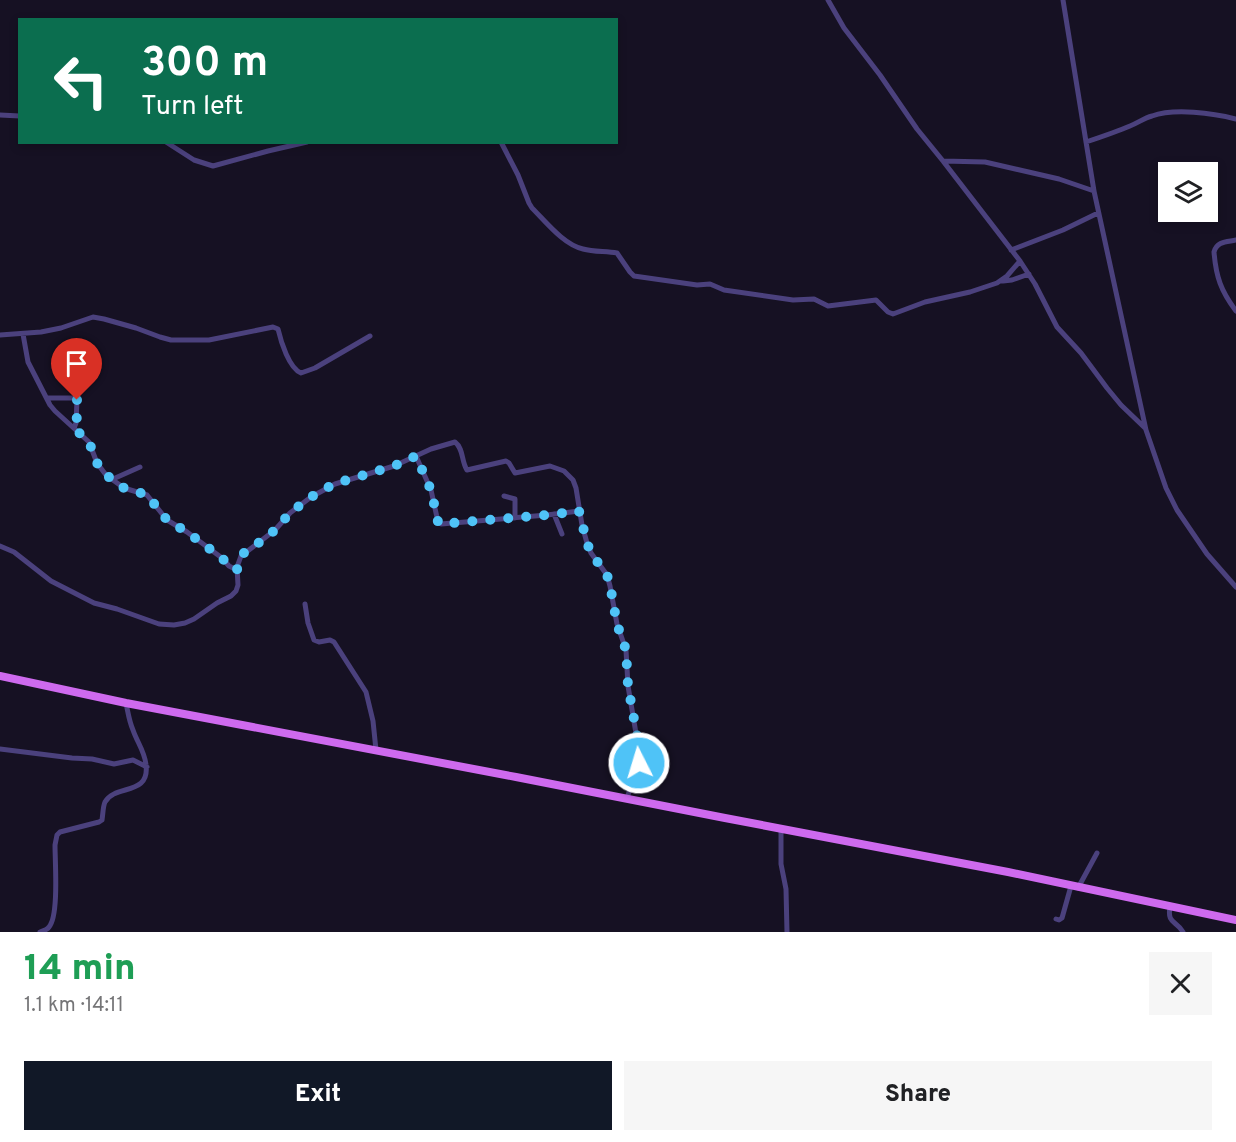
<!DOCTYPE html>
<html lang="en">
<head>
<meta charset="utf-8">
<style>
  :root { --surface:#fff; --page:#f6f6f6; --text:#202124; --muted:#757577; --accent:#111827 }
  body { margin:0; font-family:Overpass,sans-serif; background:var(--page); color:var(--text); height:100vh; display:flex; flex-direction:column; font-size:22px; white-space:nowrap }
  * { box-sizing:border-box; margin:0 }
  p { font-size:20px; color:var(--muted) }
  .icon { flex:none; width:33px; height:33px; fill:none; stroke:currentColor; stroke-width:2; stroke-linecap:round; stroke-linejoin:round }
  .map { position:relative; height:932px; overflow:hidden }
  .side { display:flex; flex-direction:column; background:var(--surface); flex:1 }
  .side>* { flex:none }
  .top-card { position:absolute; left:18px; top:18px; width:600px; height:126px; border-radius:0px; box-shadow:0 3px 9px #0003; background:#0b6e4f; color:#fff; overflow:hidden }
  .tools { position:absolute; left:1158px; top:162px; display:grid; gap:12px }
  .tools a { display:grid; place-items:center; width:60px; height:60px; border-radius:0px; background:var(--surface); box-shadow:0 3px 9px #0003; font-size:30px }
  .pin { position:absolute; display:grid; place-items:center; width:51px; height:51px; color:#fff; margin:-62px -26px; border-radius:50% 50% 50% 0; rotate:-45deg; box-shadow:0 0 6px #0007 }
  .pin .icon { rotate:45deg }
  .me { position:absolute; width:66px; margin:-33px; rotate:355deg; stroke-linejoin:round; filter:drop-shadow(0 0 4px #0008) }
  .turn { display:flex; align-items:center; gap:21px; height:126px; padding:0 24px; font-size:27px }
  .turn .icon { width:78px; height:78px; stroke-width:2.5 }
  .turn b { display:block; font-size:42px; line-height:51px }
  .round { display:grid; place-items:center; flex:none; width:63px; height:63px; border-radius:0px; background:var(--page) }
  .overview { display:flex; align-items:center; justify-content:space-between; height:102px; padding:0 24px }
  h1 { font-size:36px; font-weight:800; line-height:45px; color:#1e9e55 }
  .action { display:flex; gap:12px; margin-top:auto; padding:12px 24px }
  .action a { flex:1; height:69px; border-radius:0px; background:var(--accent); color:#fff; font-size:24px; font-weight:800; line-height:69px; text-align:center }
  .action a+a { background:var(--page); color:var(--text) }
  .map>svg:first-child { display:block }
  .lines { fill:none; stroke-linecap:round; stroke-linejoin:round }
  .minor { stroke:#4b417d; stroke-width:5 }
  .primary { stroke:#ce6aee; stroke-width:8 }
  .route { stroke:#4fc3f7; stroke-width:10; stroke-dasharray:0 18 }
</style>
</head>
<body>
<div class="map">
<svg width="1236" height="932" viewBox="0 0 1236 932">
  <rect width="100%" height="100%" fill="#161123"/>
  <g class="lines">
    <path class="minor" d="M828 0 844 28 880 75 917 129 943 161 1020 261 1035 284 1057 327 1081 353 1107 388 1121 405 1145 428
      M1063 0 1094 191 1146 430 1166 488 1177 510 1207 554 1236 587
      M0 115 20 116
      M166 142 194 160 213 166 268 151 307 142
      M501 142 518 175 529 203 532 208C546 222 564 245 583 249 594 252 606 251 617 253L630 272 634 276 697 285 710 284 724 290 793 300 814 299 828 306 876 300 888 312 893 314 925 302 970 292 997 283 1007 276 1020 261
      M1086 142C1101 137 1116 132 1130 126 1138 123 1144 118 1152 116 1174 108 1213 113 1236 119
      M943 161 985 162 1059 179 1094 191
      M1236 240C1227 242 1217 241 1214 252 1216 277 1221 291 1236 311
      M1011 250 1063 230 1098 213
      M1003 281 1012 280 1029 274
      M23 334 28 362 50 405 55 411 89 442 97 463 106 475 124 488 147 495 167 520 187 532 222 558 229 566 237 570
      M0 335 41 332 61 328 93 317 104 319 136 328 160 337 171 340H209L273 327 278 329C281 342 289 368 301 373L315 368 370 336
      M47 398H74L77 400 76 423 74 428
      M416 456 431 490 438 522 441 524 547 515 579 511
      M113 479 140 467
      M504 496 515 499V518
      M554 514 562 534
      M0 546 14 552 51 581 94 603 117 609 159 624 174 625 185 623 194 619 217 603 231 596 236 591 238 585 237 567 241 556 275 530 290 513 311 497 335 484 394 466 431 449 455 442C464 449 461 461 467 470L506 461 509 463 515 473 550 466 564 471 573 480 576 488 582 525 587 543 591 553 607 575 610 586 617 624 626 650 628 686 640 757 639 763 627 798
      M305 604 308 623 314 640 319 642 330 640 334 642 366 692 373 721 376 750
      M0 749 72 758 92 759 114 764 133 760 147 767
      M781 828V864L786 889 787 932
      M1078 888 1097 853
      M1170 907C1167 924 1176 920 1183 932
      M1056 919 1059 920 1062 918 1071 886
      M40 932C43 931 47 930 49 927 59 916 55 862 55 845L57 835 60 832 99 822 102 820C103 814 103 806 105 802 115 784 150 796 146 765 145 752 137 742 133 730 129 721 128 712 126 703"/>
    <path class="primary" d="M0 676 126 703 516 777 725 818 1008 872 1236 920"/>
  </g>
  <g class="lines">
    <path class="route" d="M77 400V417L74 428 89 442 97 463 106 475 124 488 147 495 167 520 187 532 222 558 229 566 237 570 238 563 241 556 244 553 256 545 275 530 290 513 311 497 334 484 394 466 416 456 431 490 438 522 441 524 547 515 579 511 587 543 591 553 607 575 610 585 617 624 626 650 628 686 640 752 639 763"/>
  </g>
</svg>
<div class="tools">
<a><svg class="icon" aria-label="layers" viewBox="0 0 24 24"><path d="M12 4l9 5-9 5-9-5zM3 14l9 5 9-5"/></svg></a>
</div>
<div class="pin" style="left:77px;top:400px;background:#d93025"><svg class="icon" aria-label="arrive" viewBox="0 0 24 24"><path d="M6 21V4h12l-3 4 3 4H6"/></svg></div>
<svg class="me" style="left:639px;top:763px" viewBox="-20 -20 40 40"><circle r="17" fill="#4fc3f7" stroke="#fff" stroke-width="3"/><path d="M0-11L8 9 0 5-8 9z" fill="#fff"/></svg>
<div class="top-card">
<div class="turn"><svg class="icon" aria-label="left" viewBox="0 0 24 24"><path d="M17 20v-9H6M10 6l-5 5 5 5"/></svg><div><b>300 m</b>Turn left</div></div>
</div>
</div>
<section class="side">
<div class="overview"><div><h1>14 min</h1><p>1.1 km · 14:11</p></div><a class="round"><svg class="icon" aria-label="close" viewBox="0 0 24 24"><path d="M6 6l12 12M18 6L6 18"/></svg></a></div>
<div class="action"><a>Exit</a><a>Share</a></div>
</section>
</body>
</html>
